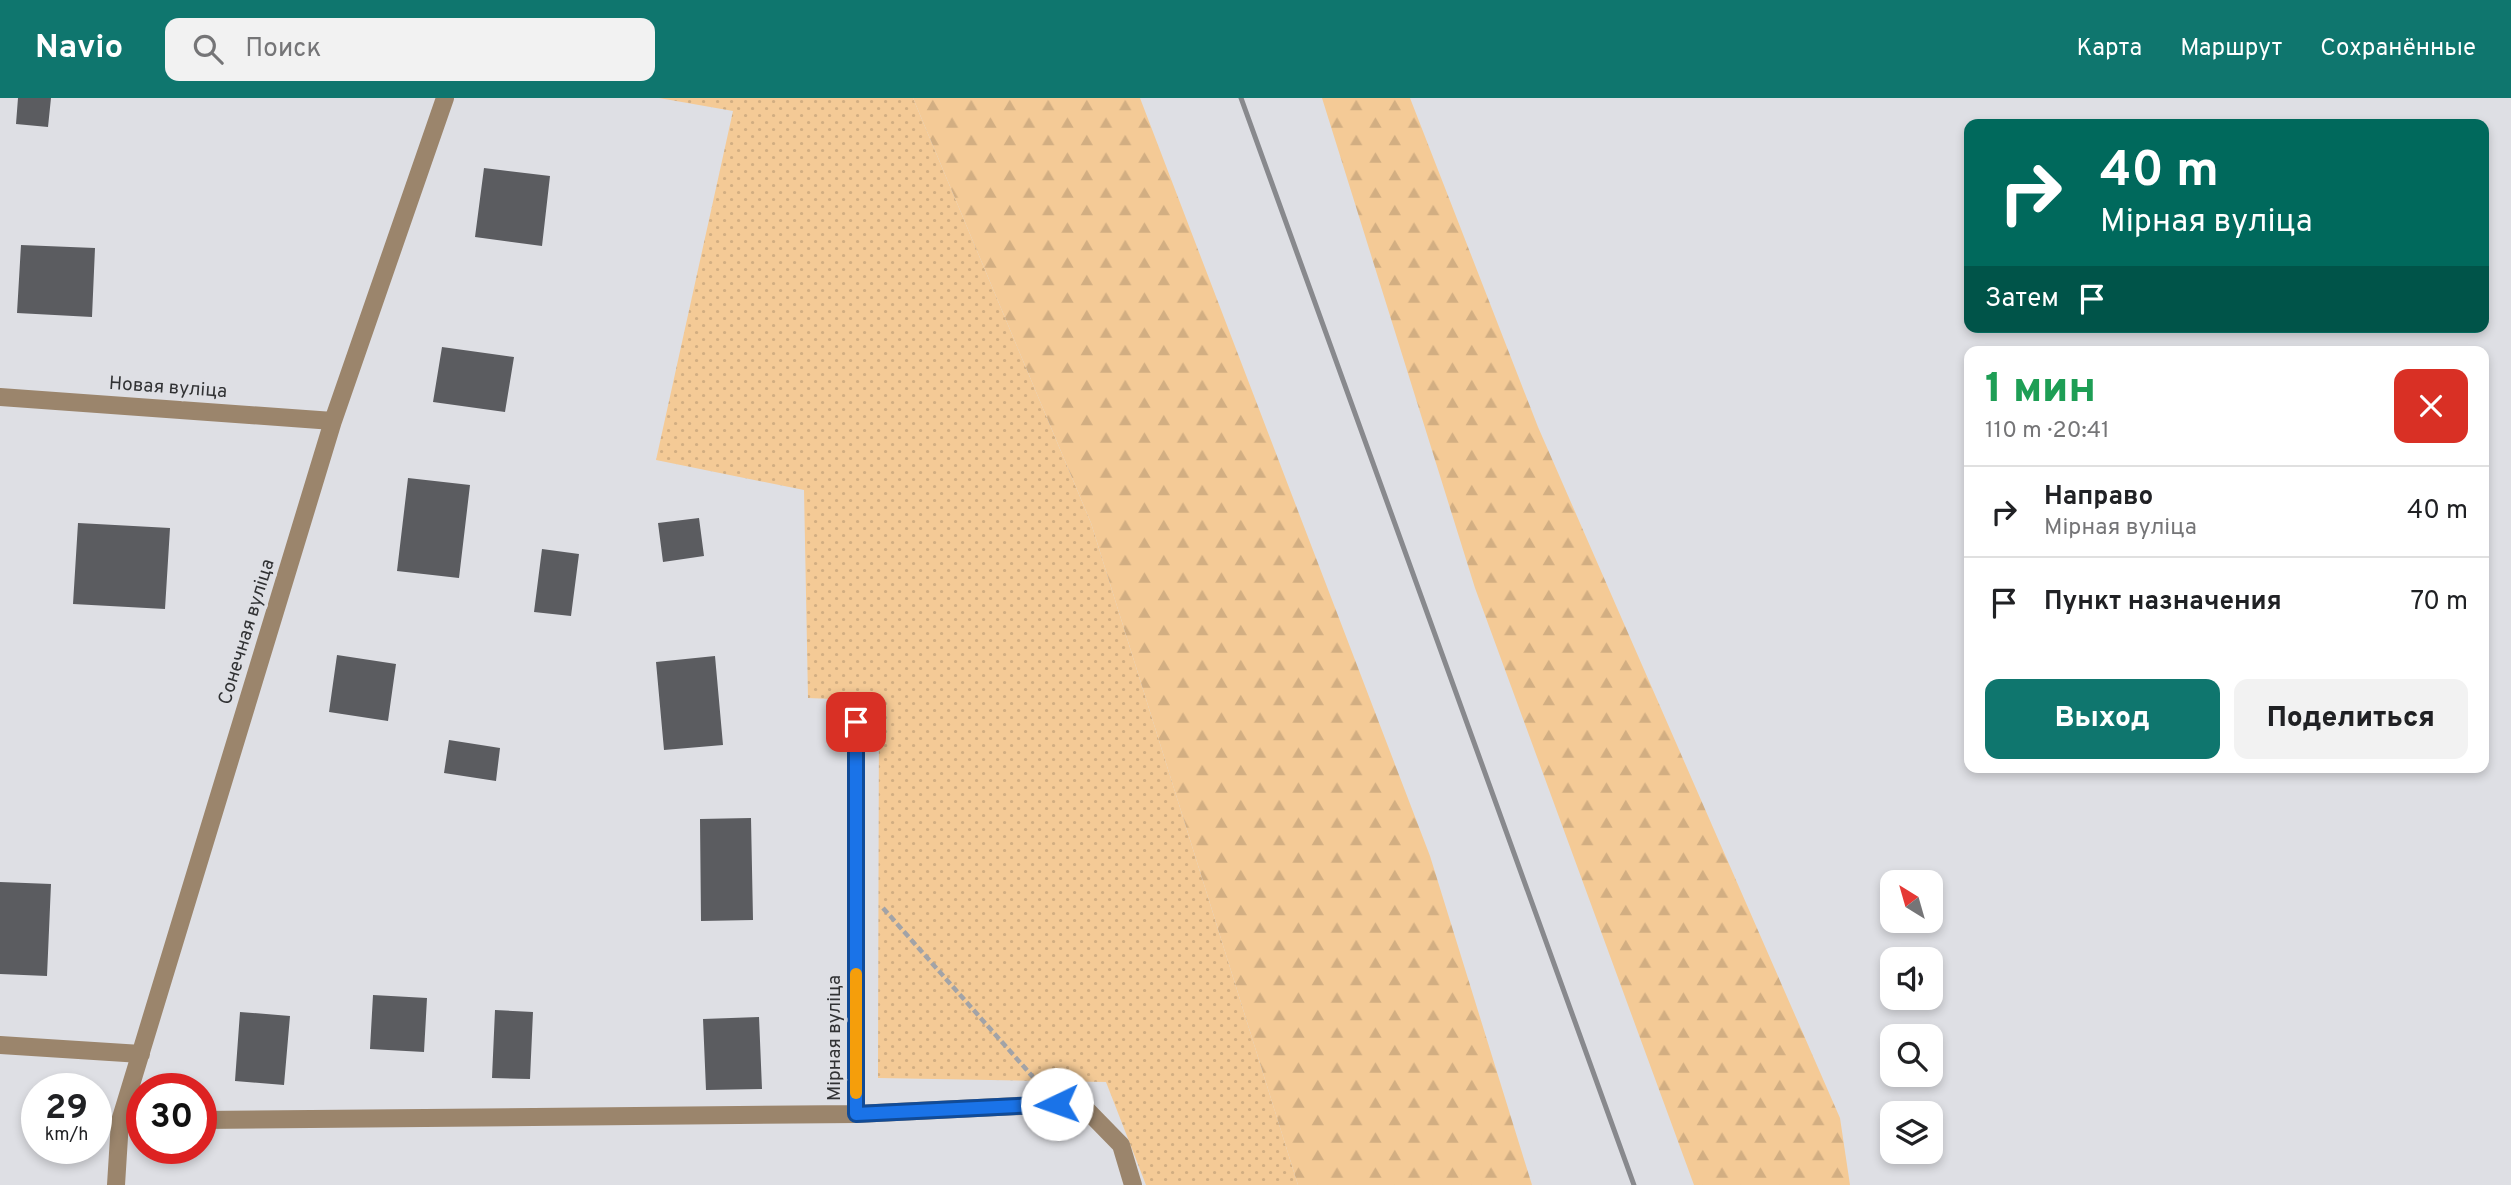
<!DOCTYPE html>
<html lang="ru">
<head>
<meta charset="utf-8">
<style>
  :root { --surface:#fff; --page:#f2f2f2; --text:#202124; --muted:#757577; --line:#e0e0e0; --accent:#0f766e }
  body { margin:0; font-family:Overpass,sans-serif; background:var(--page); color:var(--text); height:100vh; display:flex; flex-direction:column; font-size:26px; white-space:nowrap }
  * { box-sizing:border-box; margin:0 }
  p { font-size:23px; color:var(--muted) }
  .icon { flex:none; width:38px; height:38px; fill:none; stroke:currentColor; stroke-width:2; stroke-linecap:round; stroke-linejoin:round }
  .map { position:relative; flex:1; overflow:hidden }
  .side { position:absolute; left:1964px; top:248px; width:525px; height:427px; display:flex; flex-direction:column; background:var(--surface); border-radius:14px; box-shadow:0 4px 10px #0003 }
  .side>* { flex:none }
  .hud { position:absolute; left:1964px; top:21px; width:525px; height:214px; border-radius:14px; box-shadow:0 4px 10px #0003; background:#00695c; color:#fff; overflow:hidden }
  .needle { width:46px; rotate:323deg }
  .fabs { position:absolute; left:1880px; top:772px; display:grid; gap:14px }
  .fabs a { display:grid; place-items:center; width:63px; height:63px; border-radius:14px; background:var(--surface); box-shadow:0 4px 10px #0003; font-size:35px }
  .speed { position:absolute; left:21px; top:975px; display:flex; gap:14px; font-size:35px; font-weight:700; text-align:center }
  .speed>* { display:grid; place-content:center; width:91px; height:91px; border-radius:50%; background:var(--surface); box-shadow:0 4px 10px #0003; line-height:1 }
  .speed small { font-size:18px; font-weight:400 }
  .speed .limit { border:10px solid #d22; background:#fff; color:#111 }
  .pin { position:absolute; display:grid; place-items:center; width:60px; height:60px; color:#fff; margin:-30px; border-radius:14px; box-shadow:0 4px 10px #0006 }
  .me { position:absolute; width:77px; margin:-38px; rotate:267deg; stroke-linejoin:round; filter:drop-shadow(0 0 5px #0008) }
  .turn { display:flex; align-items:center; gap:24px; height:147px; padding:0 21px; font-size:32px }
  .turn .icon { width:91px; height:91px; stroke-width:2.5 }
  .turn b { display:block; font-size:49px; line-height:60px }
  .then { display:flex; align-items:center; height:66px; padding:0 21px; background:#0003; gap:14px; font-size:26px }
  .round { display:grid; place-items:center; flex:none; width:74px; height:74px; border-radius:14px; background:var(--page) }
  .overview { display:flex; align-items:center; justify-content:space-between; height:119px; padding:0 21px }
  h1 { font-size:42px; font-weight:800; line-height:52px; color:#1e9e55 }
  .cta { display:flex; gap:14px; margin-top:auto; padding:14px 21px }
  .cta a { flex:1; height:80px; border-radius:14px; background:var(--accent); color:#fff; font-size:28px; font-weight:800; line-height:80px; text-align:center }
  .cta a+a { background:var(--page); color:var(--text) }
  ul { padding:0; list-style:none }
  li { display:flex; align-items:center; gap:21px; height:91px; padding:0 21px; border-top:2px solid var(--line) }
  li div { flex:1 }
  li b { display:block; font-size:26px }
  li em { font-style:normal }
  header { display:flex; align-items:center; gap:42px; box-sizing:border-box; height:98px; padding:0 35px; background:var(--accent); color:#fff }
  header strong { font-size:33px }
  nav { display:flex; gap:38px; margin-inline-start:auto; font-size:24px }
  .search { width:490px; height:63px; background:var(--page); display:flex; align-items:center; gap:18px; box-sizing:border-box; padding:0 24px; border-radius:14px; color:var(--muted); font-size:26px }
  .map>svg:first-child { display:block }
  .grass { fill:url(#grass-dots) }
  .forest { fill:url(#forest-firs) }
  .building { fill:#5b5c60 }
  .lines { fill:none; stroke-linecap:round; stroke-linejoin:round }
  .path { stroke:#a2a3a7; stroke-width:4.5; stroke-dasharray:7 3.5; stroke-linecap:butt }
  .minor { stroke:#9b856c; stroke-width:18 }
  .rail { stroke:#88898d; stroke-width:5 }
  .route-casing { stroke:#114b97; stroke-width:18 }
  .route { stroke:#1a73e8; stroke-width:12 }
  .slow { stroke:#f59e0b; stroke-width:12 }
  .labels { text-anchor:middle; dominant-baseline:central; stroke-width:7; stroke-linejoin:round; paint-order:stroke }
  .street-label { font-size:19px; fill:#313234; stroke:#dedfe4 }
</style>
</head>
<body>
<header>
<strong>Navio</strong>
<div class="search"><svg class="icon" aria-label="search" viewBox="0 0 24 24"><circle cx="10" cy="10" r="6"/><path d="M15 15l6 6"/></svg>Поиск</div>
<nav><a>Карта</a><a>Маршрут</a><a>Сохранённые</a></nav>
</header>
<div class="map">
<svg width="2511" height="1087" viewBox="0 0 2511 1087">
  <defs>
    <pattern id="grass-dots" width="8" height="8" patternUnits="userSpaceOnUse" patternTransform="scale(1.75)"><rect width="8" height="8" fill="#f4ca96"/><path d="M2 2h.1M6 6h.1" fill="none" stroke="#d2ae82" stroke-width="1.8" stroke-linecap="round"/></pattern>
    <pattern id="forest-firs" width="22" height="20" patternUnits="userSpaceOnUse" patternTransform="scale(1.75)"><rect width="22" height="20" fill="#f4ca96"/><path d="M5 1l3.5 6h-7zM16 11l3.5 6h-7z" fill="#d2ae82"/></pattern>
  </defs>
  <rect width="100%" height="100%" fill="#dedfe4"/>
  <path class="grass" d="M659 0H913L1091 425 1298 1087H1146L1106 984 878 980 879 603 808 600 804 392 656 362 733 13Z"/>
  <path class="forest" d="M913 0H1140L1430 758 1532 1087H1298L1091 425Z
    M1322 0H1410L1538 329 1840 1020 1850 1087H1694L1475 490Z"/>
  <path class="building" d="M18 0H51L48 29 16 26Z
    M484 70 550 78 542 148 475 139Z
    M21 147 95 150 92 219 17 215Z
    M442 249 514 259 505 314 433 304Z
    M408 380 470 387 459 480 397 473Z
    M699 420 704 458 663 464 658 425Z
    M78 425 170 430 165 511 73 506Z
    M542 451 579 456 571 518 534 514Z
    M337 557 396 566 388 623 329 614Z
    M715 558 723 647 664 652 656 564Z
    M449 642 500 650 496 683 444 675Z
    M751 720 753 822 701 823 700 721Z
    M0 784 51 786 47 878 0 876Z
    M373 897 427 900 424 954 370 951Z
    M495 912 533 914 530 981 492 980Z
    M240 914 290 918 284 987 235 983Z
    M759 919 762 991 706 992 703 921Z"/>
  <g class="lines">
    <path class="path" d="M883 810 1033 979"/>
    <path class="minor" d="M0 299 333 323
      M856 624V1016L1080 1005 1121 1047 1133 1087
      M0 947 141 956
      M201 1022 856 1016
      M120 1023H142
      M116 1087 120 1023 333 323 445 0"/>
    <path class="rail" d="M1241 0 1634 1087"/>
  </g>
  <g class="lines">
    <defs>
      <path id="route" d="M856 624V1016L1057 1006"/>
    </defs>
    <use href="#route" class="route-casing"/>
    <use href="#route" class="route"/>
    <path class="slow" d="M856 876V995"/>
  </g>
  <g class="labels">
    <g class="street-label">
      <text transform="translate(168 290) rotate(4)">Новая вуліца</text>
      <text transform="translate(247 534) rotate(-73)">Сонечная вуліца</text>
      <text transform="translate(835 940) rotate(-90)">Мірная вуліца</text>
    </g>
  </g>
</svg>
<div class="fabs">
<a><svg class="needle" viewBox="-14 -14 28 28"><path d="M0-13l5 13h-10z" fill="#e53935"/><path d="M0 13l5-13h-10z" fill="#757577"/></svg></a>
<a><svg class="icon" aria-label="sound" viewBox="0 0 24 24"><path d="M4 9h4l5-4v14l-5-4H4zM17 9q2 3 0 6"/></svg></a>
<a><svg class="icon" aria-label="search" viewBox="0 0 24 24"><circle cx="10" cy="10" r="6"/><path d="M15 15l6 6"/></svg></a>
<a><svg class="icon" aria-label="layers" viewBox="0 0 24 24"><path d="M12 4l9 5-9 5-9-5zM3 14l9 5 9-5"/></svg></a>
</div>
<div class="speed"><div>29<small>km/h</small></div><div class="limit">30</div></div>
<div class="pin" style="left:856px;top:624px;background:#d93025"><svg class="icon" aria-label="arrive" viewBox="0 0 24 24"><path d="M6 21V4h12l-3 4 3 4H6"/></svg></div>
<svg class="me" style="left:1057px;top:1006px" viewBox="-20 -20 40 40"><circle r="19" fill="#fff"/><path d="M0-13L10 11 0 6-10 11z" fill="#1a73e8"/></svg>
<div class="hud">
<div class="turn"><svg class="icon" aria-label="right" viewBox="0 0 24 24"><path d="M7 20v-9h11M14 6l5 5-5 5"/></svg><div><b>40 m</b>Мірная вуліца</div></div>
<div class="then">Затем<svg class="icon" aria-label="arrive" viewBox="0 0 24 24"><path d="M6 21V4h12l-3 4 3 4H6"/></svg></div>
</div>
<section class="side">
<div class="overview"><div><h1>1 мин</h1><p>110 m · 20:41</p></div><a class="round" style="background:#d93025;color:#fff"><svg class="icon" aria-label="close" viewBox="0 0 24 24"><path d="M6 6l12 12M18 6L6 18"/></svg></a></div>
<ul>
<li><svg class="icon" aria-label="right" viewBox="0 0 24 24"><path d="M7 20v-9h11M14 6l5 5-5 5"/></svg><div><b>Направо</b><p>Мірная вуліца</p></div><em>40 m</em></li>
<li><svg class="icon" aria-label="arrive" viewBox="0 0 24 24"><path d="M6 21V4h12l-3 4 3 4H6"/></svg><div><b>Пункт назначения</b></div><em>70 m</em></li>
</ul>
<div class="cta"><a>Выход</a><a>Поделиться</a></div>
</section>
</div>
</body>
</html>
